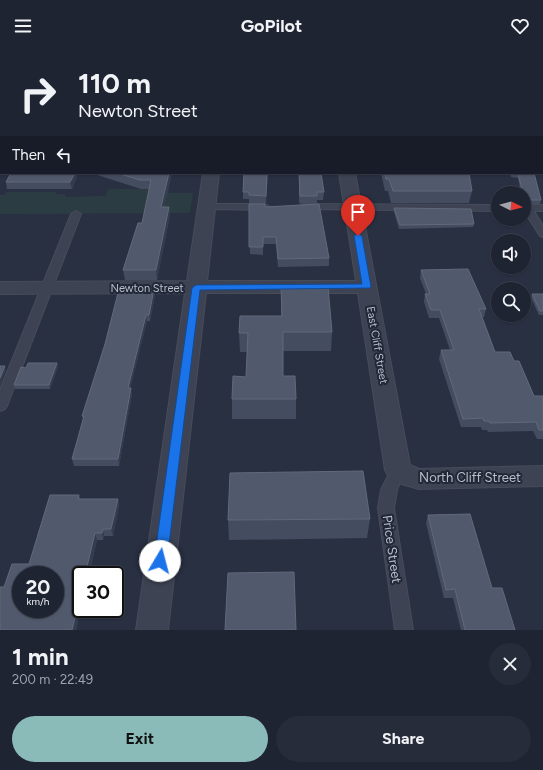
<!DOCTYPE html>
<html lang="en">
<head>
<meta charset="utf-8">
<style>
  :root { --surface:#1f2432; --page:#272c3a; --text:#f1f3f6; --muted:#a1a4ac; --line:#3c414d; --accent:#8bbbb9 }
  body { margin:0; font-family:Figtree,sans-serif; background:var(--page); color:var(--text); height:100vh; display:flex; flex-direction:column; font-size:15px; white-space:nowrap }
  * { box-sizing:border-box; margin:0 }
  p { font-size:13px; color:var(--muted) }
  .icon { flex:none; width:22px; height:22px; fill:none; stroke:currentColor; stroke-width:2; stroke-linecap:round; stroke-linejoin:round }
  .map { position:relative; height:578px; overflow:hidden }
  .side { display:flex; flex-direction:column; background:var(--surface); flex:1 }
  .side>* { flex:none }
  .hud { position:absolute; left:0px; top:0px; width:543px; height:122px; box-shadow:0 1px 3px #0004,0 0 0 1px var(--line); background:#1f2432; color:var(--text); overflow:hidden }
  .needle { width:26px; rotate:96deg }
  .fabs { position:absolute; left:491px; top:134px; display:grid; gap:8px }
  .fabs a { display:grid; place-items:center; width:40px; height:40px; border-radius:50%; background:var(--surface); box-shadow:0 1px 3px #0004,0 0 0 1px var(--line); font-size:20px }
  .speed { position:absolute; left:12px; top:514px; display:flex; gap:8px; font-size:20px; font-weight:700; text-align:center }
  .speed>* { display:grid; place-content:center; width:52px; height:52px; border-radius:50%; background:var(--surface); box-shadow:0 1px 3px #0004,0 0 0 1px var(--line); line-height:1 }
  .speed small { font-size:10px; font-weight:400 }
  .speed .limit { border:2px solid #111; border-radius:6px; background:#fff; color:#111 }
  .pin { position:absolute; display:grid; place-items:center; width:34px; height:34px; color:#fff; margin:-41px -17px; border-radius:50% 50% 50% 0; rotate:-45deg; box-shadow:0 0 4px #0007 }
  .pin .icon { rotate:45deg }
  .me { position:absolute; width:44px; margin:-22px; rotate:8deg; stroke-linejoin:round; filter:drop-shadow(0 0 3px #0008) }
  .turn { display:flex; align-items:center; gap:14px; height:84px; padding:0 12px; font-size:18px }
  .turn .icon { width:52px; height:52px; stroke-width:2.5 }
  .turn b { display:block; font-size:28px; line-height:34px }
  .then { display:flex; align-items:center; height:38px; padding:0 12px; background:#0003; gap:8px; font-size:15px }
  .round { display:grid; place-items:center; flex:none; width:42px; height:42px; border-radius:21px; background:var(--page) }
  .summary { display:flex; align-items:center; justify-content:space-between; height:68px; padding:0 12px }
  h1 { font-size:24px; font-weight:700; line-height:30px }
  .primary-button { display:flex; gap:8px; margin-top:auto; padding:8px 12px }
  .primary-button a { flex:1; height:46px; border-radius:24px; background:var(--accent); color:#111; font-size:16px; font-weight:700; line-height:46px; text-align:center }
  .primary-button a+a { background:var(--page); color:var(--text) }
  header { display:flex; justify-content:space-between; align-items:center; height:52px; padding:0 12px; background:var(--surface); font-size:18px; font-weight:700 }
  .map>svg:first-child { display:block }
  .green { fill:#2b3d43 }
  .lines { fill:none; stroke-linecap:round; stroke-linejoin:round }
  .service-casing { stroke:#474c5b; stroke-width:2 }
  .minor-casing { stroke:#474c5b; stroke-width:2 }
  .tertiary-casing { stroke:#474c5b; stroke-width:2 }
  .service { fill:#3d4352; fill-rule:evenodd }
  .minor { fill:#3d4352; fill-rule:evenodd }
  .tertiary { fill:#3d4352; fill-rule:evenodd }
  .wall { fill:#444d60 }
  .shaded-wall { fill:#343c4f }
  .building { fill:#51596c; stroke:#61697b; fill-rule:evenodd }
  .route { fill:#1a73e8; stroke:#114b97 }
  .labels { text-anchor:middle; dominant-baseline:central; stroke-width:4; stroke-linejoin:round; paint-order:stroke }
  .street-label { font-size:11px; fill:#babfcc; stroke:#212837 }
  .near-street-label { font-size:13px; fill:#babfcc; stroke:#212837 }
</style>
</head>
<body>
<header><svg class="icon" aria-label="menu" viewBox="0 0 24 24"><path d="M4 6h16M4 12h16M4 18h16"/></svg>GoPilot<svg class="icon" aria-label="heart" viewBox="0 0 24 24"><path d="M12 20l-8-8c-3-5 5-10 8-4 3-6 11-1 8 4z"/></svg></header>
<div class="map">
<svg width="543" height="578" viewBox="0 0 543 578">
  <rect width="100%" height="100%" fill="#293042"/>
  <path class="green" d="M109 137H169L168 141H193L190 161 0 162V143H4L6 140H57L56 142H65V145L105 144Z"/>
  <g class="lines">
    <defs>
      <path id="service" d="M207 152H265L270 155 265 158 204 157 202 155 204 153Z
        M303 152 498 153V159L300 157 298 155 300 153Z
        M524 153H543V159H534L543 174V185L540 184 524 159Z
        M76 159 81 162 7 354 5 357 0 359V338L71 162Z
        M398 413 403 414 405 418 397 438 394 456 413 578H395L378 456 381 438 393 414Z"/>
      <path id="minor" d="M221 0H233V1H221Z
        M203 121H219L207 229H356L339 121H355L410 413 419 417 543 414V434L419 437 395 430 389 425 385 418 358 241H206L168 578H136L185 241 0 242V230L187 229Z"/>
      <path id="tertiary" d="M53 0H65L52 1Z
        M542 81H543V89H542Z"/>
    </defs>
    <use href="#service" class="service-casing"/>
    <use href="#minor" class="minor-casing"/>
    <use href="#tertiary" class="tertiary-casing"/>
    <use href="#service" class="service"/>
    <use href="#minor" class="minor"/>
    <use href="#tertiary" class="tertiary"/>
  </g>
  <path class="wall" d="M419 0H471V1H419Z
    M542 14 543 15V47L542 46Z
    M11 121H78L72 137H7L6 130Z
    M91 121H172L164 155H169L170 163 157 228H125L123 218 142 171 149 137H141Z
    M244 121H268L266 151H249V147H243V140Z
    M299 121 324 140 323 148H317V151H299Z
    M381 121H469L472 139 469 151H391L388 139H385Z
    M510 121H534L541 148 540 152H524V141H521L518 126 511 125Z
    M249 152 265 155 329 206V214L278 215 276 192H263V203L250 202Z
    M394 156 474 172 473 175 399 177 394 160Z
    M421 218 486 257 484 265H482L495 300 514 309 534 344H543V387H537L533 379 488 380 487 378H482L481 375H461L439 307 441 298H450L439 266H429L424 250 425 242H426L420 226Z
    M281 235 332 280 331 299H283V324L296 347V367H232V347L246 325 247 300H240L239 281 281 264Z
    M532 242H543V263H539L531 246Z
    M155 243 150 269H147L130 336 132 342 119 414H74L72 407 83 368 82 364Z
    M57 311 58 315 50 337H15L14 333 26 316Z
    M79 443 80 447H118L119 454 113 484H104L103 488H97L89 523H81V556L76 578H0L4 535 29 512Z
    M428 463 492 536 515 578H461L453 546H444L426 471Z
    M370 467 367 486 229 488 228 468Z"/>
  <path class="shaded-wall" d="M26 0H33V1H25Z
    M1 31V41L0 42V32Z
    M75 121H78L72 137 70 130Z
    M169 121H172L162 163 161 155Z
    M267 121H268L266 151V144Z
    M169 155 170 163 157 228 156 218Z
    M154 237 155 243 150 269 149 263Z
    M146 263 147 269 129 342 128 336Z
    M57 311 58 315 50 337 49 333Z
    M5 314 6 319 0 334V326Z
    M131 336 132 342 119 414 118 407Z
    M118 447 119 454 113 484 111 477Z
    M103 477 104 484 103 488 102 481Z
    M95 481 97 488 89 523H85Z
    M81 541V556L76 578H72Z"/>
  <path class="building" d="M4 0H26L25 1H3Z
    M81 0H140V1H80Z
    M180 0H202L201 1H179Z
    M248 0H288V1H248Z
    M335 0H380V1H335Z
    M425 0H470L471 1H426Z
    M507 0H530L531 1H508Z
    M1 3V31L0 32V12Z
    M542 14 543 15V40L542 39Z
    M11 121H75L70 130H6Z
    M117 121H169L161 155H169L156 218H123L138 171H142L151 128H140Z
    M244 121H267L266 144 249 143V140H243Z
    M299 121H321L324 140H317V144H300Z
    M385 121H469L472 139H393L389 127H386Z
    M512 121H534L541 148H524V141H523L518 122H512Z
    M249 152H265V155L319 152 329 206 278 207 276 185H263V195H249Z
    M394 156 471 157 474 172 400 173Z
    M468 217 486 257H479L495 300H510L514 309H519L534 344H543V378H539L536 370 490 371 489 369H484L483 366 463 367 441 298H454L440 258H431L425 242H430L421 218Z
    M281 235H328L332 280H283V324H295L296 347H232L233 324 246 325 248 281H239L240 264H282Z
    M119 237H154L149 263H146L128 336H131L118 407H72L84 364H82L105 292Z
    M532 242H543V259H540Z
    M28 311H57L49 333H14L21 315 26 316Z
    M0 314H5L0 326Z
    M363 419 370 467 228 468 230 421Z
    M50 443H79L78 447H118L111 477H103L102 481H95L85 523H81V541L72 578H0V535H4L12 512H29ZM21 523H55V557H21Z
    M470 462 492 536H502L515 578H465L455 537 446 538 428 463Z
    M294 520 296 578H225L228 521Z"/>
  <path class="route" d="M358 181 362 184 371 235 370 236 200 238 167 509 165 513 160 514 156 513 154 509 192 236 196 233 362 232 354 184Z"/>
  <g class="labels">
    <g class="street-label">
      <text x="147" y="236">Newton Street</text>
      <text transform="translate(377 293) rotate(80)">East Cliff Street</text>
    </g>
    <g class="near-street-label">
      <text x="470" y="425">North Cliff Street</text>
      <text transform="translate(392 497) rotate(82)">Price Street</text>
    </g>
  </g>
</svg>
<div class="fabs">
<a><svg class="needle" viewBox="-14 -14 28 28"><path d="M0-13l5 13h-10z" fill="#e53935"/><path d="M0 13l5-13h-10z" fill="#a1a4ac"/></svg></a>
<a><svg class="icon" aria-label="sound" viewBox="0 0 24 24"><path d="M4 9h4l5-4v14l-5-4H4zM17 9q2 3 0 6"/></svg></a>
<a><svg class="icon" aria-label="search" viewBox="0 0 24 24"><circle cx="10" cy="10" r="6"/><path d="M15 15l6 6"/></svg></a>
</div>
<div class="speed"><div>20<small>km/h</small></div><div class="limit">30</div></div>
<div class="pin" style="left:358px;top:184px;background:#d93025"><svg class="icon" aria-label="arrive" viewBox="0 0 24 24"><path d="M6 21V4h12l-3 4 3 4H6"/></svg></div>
<svg class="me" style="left:160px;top:509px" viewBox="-20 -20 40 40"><circle r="19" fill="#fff"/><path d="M0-13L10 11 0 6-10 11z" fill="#1a73e8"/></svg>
<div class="hud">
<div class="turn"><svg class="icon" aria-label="right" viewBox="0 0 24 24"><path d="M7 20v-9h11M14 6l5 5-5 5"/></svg><div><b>110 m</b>Newton Street</div></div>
<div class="then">Then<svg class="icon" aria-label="left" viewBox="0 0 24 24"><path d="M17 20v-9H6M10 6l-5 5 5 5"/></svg></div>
</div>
</div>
<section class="side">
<div class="summary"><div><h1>1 min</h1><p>200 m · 22:49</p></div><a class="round"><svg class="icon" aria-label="close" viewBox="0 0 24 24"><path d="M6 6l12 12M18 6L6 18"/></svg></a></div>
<div class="primary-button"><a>Exit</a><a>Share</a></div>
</section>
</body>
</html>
